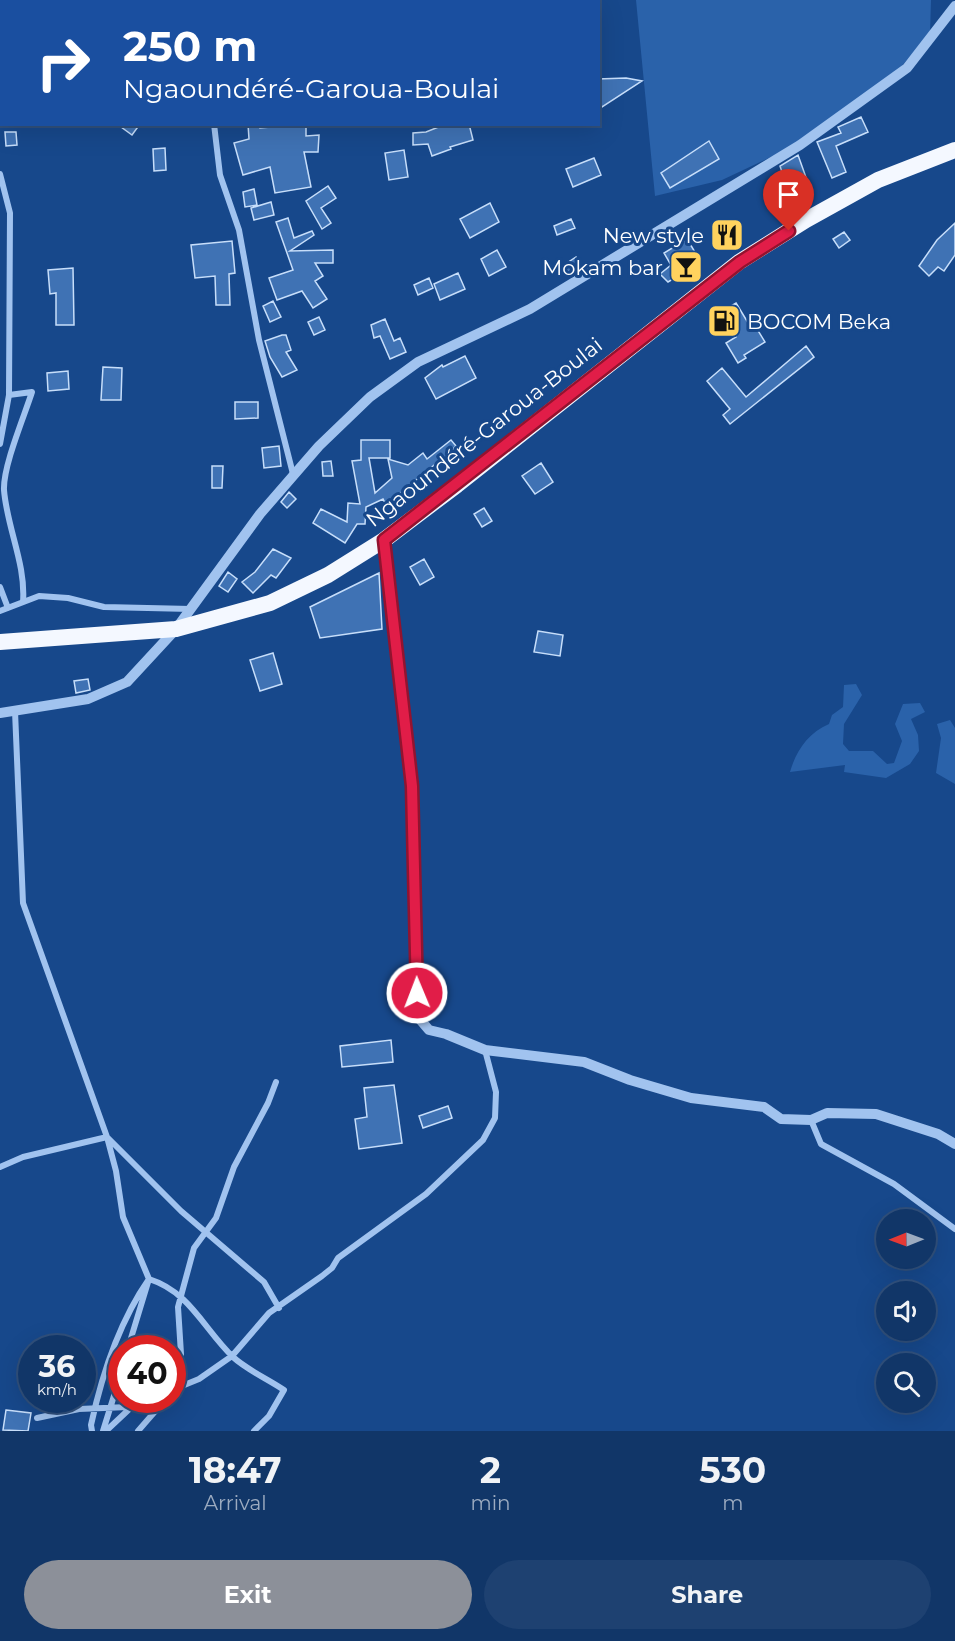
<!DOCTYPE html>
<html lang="en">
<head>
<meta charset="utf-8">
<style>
  :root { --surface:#113668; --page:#1e4171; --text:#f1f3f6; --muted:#9cabc0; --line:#30507c; --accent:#8c9099 }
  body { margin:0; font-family:Montserrat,sans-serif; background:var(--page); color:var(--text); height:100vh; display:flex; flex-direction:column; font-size:22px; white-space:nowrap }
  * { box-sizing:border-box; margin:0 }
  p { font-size:20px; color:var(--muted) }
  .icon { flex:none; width:33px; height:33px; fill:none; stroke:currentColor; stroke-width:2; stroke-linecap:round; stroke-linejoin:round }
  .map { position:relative; height:1431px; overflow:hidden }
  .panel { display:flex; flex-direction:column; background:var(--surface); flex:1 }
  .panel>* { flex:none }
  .guide { position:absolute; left:0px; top:0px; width:600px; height:126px; box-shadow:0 6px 24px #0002,0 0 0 2px var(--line); background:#1a4fa0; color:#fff; overflow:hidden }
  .needle { width:39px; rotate:269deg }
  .controls { position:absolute; left:876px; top:1209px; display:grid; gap:12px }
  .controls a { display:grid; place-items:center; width:60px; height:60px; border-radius:50%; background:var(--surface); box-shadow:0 6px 24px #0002,0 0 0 2px var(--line); font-size:30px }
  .speed { position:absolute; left:18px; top:1335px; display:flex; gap:12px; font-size:30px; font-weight:700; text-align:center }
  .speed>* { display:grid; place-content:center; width:78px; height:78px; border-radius:50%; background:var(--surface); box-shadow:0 6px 24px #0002,0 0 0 2px var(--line); line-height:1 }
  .speed small { font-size:15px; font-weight:400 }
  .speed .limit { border:9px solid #d22; background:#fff; color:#111 }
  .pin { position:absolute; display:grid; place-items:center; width:51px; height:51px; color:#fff; margin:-62px -26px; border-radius:50% 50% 50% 0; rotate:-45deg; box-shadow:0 0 6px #0007 }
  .pin .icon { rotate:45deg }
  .me { position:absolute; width:66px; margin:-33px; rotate:359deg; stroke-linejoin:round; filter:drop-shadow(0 0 4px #0008) }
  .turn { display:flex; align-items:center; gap:21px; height:126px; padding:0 24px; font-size:27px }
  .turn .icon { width:78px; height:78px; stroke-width:2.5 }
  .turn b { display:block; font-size:42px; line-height:51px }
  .eta { display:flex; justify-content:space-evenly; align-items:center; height:102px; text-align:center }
  .eta b { font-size:36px; font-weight:700; line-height:42px }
  .button { display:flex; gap:12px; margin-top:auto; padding:12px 24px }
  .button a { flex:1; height:69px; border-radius:36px; background:var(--accent); color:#fff; font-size:24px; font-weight:700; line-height:69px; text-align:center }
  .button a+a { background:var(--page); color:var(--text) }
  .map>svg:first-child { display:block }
  .green { fill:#2a62aa }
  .building { fill:#3f72b4; stroke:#c7defa; stroke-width:1.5 }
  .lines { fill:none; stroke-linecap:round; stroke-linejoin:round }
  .minor { stroke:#a1c3ef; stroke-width:6 }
  .tertiary { stroke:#a1c3ef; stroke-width:10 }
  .trunk { stroke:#f4f8ff; stroke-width:16 }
  .route-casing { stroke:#92132f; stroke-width:15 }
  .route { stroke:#e11d48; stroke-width:10 }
  .labels { text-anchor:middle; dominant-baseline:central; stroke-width:6; stroke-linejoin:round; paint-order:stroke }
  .poi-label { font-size:21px; fill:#fff; stroke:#17488b; text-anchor:end }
  .street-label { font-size:21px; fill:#fff; stroke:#17488b }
</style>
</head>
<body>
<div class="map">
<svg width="955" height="1431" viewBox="0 0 955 1431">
  <rect width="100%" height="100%" fill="#17488b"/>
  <path class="green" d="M636 0H931L930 34 884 86 828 130 722 180 655 196Z
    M856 684 862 695 844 724 843 744 849 751H873L887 764 894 763 902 741 895 724 903 704 920 703 925 712 911 719 918 735 919 751 910 764 886 778 844 772 845 765 790 772C796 751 808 733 829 724L832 715 843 707 844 685Z
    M950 720 955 728V784L936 773 941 738 937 724Z"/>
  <path class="building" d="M626 78 642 81 602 107 598 101V79Z
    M861 117 868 132 836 146 846 172 832 178 817 142 841 133 838 127Z
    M117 124H140L132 135Z
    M248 124H260V128L306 124V136L319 135 318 152H304L311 187 275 193 270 167 243 175 234 143 249 139Z
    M446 124H469L473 140 450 147 451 149 432 156 428 144 413 145V133L426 132Z
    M5 132H16L17 145 6 146Z
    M709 141 719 159 670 188 661 173Z
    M165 148 166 170 154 171 153 149Z
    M404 150 408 177 389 180 385 153Z
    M798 155 808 183 788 190 780 166Z
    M594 158 601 175 573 187 566 169Z
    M328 186 336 198 321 208 331 223 322 229 306 201Z
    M254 189 257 205 245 207 243 192Z
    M271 202 274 215 254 220 251 208Z
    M490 203 499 222 470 238 460 219Z
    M288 218 294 238 312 231 314 235 290 251 333 250V263H315L323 276 315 281 327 299 313 308 302 291 277 300 269 278 293 270 276 222Z
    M571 219 575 228 557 235 554 226Z
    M955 223V255L944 271 938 267 929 276 919 266 937 240Z
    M844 232 850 240 839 248 833 239Z
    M687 239 701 262 668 282 660 274 671 265 664 253Z
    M232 241 235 273 229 274 230 305H216L215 276 195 278 191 245Z
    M497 250 506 267 489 276 481 259Z
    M576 257 583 268 571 276 564 265Z
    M73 268 74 325H56V293L50 294 48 270Z
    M458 273 465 289 440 300 434 284Z
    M429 278 433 288 418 295 414 285Z
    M273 301 281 317 270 322 263 306Z
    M736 303 750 326 754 324 765 342 744 355 746 358 738 363 726 343 736 337 721 312Z
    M319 317 325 330 314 335 308 322Z
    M385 319 394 341 400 338 406 352 390 359 380 336 374 338 371 325Z
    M282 335H286L291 350 286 352 297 370 282 377 270 357 265 341Z
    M806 346 814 357 730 424 723 415 730 409 707 381 722 368 746 397Z
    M465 356 476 378 436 399 425 378 442 365 443 367Z
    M103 367 122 368 121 400H101Z
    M68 371 69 389 48 391 47 373Z
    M235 402H258V418L235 419Z
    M361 440H390V458H369L375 493 392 478 388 459 408 465 423 453 427 459 451 440 456 446 450 452 451 454 439 461 386 505 383 499 366 507 365 524H357L345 543 313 523 321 509 347 522 348 503 360 504 352 461 361 460Z
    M279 446 281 466 264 468 262 448Z
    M331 461 333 476H323L322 462Z
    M541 463 553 482 535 494 522 476Z
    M212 466H223L222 488H212Z
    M289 492 296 499 287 508 281 502Z
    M484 508 492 521 482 527 474 514Z
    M273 549 291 558 276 578 271 575 253 593 242 582 255 572Z
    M424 559 434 577 420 585 410 567Z
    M228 572 237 579 228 592 219 586Z
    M379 573 382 629 320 638 310 607Z
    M538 631 563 635 560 656 534 652Z
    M273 653 282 684 260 691 250 660Z
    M88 679 90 690 76 693 74 681Z
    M391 1040 393 1062 342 1067 340 1046Z
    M394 1085 402 1143 359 1149 355 1119 367 1117 364 1088Z
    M448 1106 452 1118 423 1128 419 1116Z
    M6 1410 31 1413 28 1431 3 1430Z"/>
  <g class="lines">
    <path class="minor" d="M206 0V2
      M214 124 220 175 239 230 259 340 293 474
      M0 174 10 213 9 395 0 444
      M9 395 32 392C24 417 3 466 4 490 7 528 26 564 23 602
      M0 587 8 608
      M0 611 39 596 68 598 104 607 191 609
      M15 711 23 903 107 1137 116 1171 123 1217 149 1279 128 1348
      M811 1120 821 1144 894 1184 955 1229
      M0 1167 23 1157 107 1137 181 1211 264 1282 279 1308
      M172 1373 181 1354 178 1307 194 1248 216 1218 234 1167 268 1103 276 1082
      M172 1390 199 1379 232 1356 269 1313 322 1276 332 1268 338 1258 426 1194 483 1140 495 1118 496 1092 485 1050
      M37 1418 79 1409 128 1407
      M92 1431 91 1425C102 1374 119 1322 149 1279 190 1292 203 1328 233 1357 247 1370 268 1379 284 1390L269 1416 254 1431
      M103 1431 122 1370
      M106 1431 139 1400
      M138 1431 158 1408 161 1400"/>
    <path class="tertiary" d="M384 540 412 786 417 1016 429 1030 446 1034 485 1050 584 1062 630 1080 691 1098 764 1107 781 1119 811 1120 827 1113 876 1114 938 1134 955 1144
      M0 713 88 699 127 682 176 629 260 514 319 446 370 397 418 362 530 309 800 145 907 68 955 6"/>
    <path class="trunk" d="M0 642 176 629 270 603 328 575 384 540 457 485 739 262 806 220 878 180 955 150"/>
  </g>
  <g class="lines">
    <defs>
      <path id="route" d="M417 993 412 786 384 540 740 262 789 231"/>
    </defs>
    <use href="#route" class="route-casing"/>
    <use href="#route" class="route"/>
  </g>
  <defs>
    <symbol id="restaurant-square" viewBox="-11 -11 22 22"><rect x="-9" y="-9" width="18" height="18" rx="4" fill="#ffd25e" stroke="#17488b"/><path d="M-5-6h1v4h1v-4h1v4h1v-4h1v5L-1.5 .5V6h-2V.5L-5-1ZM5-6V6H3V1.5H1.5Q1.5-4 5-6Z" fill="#111"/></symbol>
    <symbol id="bar-square" viewBox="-11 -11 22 22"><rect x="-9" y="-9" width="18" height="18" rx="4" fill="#ffd25e" stroke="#17488b"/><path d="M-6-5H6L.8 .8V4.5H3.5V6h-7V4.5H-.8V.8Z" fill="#111"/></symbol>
    <symbol id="fuel-square" viewBox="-11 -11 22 22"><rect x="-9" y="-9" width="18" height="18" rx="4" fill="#ffd25e" stroke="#17488b"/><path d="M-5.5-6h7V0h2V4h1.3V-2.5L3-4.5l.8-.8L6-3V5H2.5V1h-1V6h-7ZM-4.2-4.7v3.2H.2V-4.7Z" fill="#111"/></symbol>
  </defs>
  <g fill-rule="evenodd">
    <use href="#restaurant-square" x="708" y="216" width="38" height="38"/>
    <use href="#bar-square" x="667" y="248" width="38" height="38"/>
    <use href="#fuel-square" x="705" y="302" width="38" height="38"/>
  </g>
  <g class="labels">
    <g class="poi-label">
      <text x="704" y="235">New style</text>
      <text x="663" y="267">Mokam bar</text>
      <text x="747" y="321" text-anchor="start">BOCOM Beka</text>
    </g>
    <g class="street-label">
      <text transform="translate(484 432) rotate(-38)">Ngaoundéré-Garoua-Boulai</text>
    </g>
  </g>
</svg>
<div class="controls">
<a><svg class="needle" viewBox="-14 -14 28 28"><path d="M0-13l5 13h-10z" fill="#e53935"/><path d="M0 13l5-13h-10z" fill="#9cabc0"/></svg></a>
<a><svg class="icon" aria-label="sound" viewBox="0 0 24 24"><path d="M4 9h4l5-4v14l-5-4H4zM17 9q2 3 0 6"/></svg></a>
<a><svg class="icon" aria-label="search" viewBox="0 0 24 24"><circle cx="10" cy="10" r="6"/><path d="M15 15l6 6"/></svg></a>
</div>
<div class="speed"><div>36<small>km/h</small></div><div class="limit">40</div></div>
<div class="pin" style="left:789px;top:231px;background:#d93025"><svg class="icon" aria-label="arrive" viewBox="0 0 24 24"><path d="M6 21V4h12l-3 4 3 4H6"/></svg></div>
<svg class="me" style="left:417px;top:993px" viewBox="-20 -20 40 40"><circle r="17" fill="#e11d48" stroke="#fff" stroke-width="3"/><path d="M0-11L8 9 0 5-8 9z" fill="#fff"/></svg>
<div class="guide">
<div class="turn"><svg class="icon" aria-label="right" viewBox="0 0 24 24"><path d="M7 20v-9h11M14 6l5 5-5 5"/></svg><div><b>250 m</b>Ngaoundéré-Garoua-Boulai</div></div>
</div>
</div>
<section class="panel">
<div class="eta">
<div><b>18:47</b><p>Arrival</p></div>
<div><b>2</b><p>min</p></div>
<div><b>530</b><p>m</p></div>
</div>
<div class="button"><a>Exit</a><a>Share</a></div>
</section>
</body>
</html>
